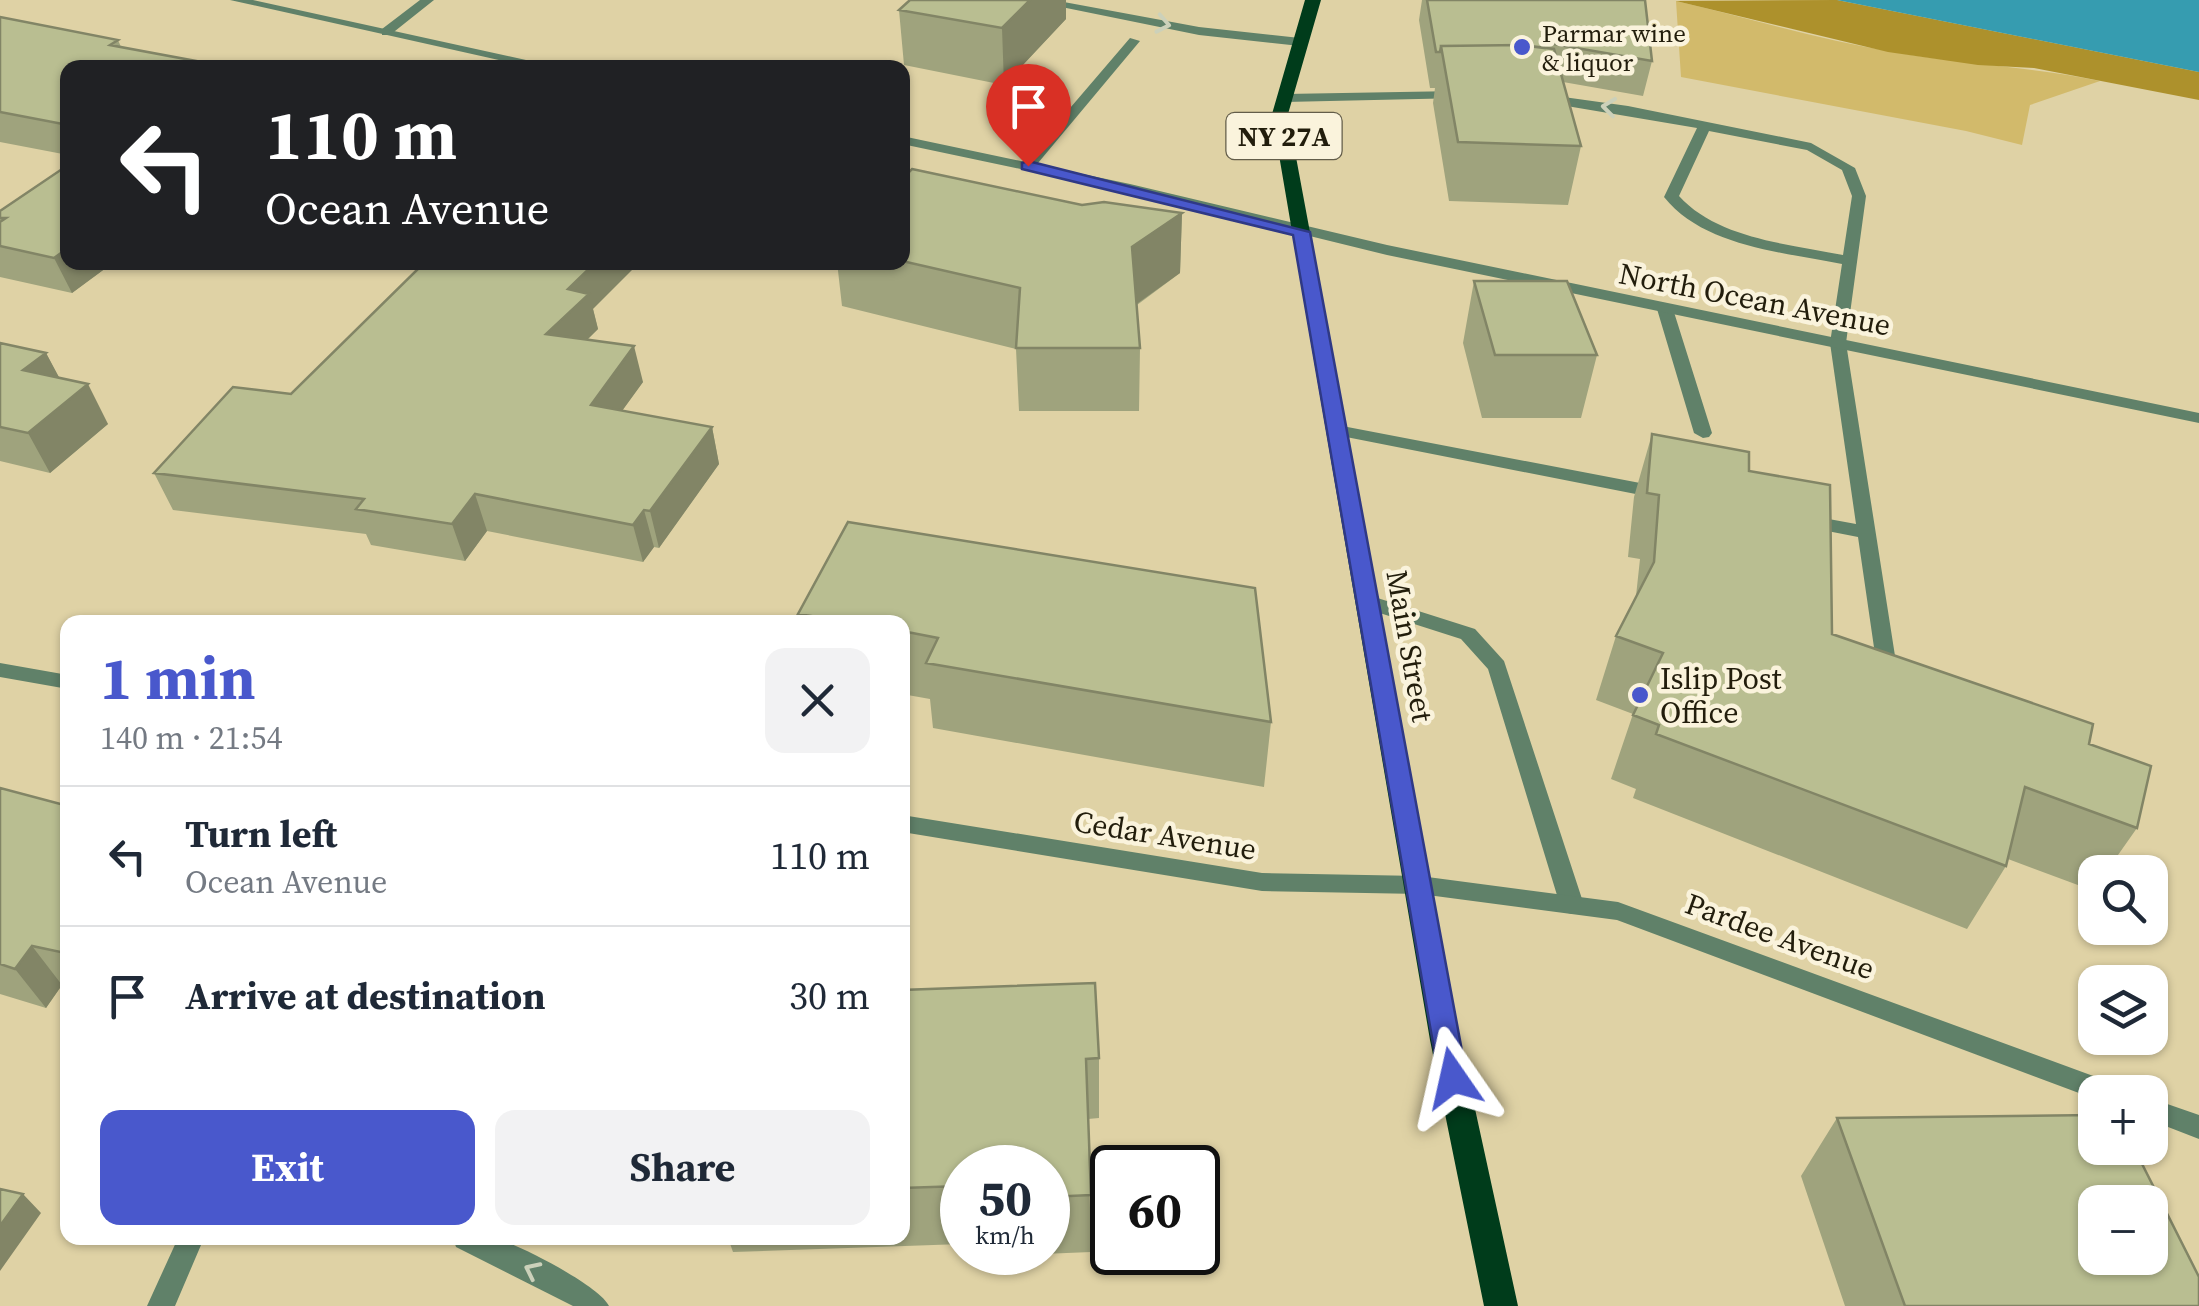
<!DOCTYPE html>
<html lang="en">
<head>
<meta charset="utf-8">
<style>
  :root { --surface:#fff; --page:#f2f2f3; --text:#1f2937; --muted:#747a83; --line:#e0e1e3; --accent:#4958cc }
  body { margin:0; font-family:"Source Serif 4",serif; background:var(--page); color:var(--text); height:100vh; display:flex; flex-direction:column; font-size:38px; white-space:nowrap }
  * { box-sizing:border-box; margin:0 }
  p { font-size:32px; color:var(--muted) }
  .icon { flex:none; width:55px; height:55px; fill:none; stroke:currentColor; stroke-width:2; stroke-linecap:round; stroke-linejoin:round }
  .map { position:relative; flex:1; overflow:hidden }
  .sheet { position:absolute; left:60px; top:615px; width:850px; height:630px; display:flex; flex-direction:column; background:var(--surface); border-radius:20px; box-shadow:0 2px 8px #0004 }
  .sheet>* { flex:none }
  .top-card { position:absolute; left:60px; top:60px; width:850px; height:210px; border-radius:20px; box-shadow:0 2px 8px #0004; background:#202124; color:#fff; overflow:hidden }
  .tools { position:absolute; left:2078px; top:855px; display:grid; gap:20px }
  .tools a { display:grid; place-items:center; width:90px; height:90px; border-radius:20px; background:var(--surface); box-shadow:0 2px 8px #0004; font-size:50px }
  .speed { position:absolute; left:940px; top:1145px; display:flex; gap:20px; font-size:50px; font-weight:700; text-align:center }
  .speed>* { display:grid; place-content:center; width:130px; height:130px; border-radius:50%; background:var(--surface); box-shadow:0 2px 8px #0004; line-height:1 }
  .speed small { font-size:25px; font-weight:400 }
  .speed .limit { border:5px solid #111; border-radius:15px; background:#fff; color:#111 }
  .pin { position:absolute; display:grid; place-items:center; width:85px; height:85px; color:#fff; margin:-102px -42px; border-radius:50% 50% 50% 0; rotate:-45deg; box-shadow:0 0 10px #0007 }
  .pin .icon { rotate:45deg }
  .me { position:absolute; width:110px; margin:-55px; rotate:349deg; stroke-linejoin:round; filter:drop-shadow(0 0 8px #0008) }
  .turn { display:flex; align-items:center; gap:35px; height:210px; padding:0 40px; font-size:45px }
  .turn .icon { width:130px; height:130px; stroke-width:2.5 }
  .turn b { display:block; font-size:70px; line-height:85px }
  .round { display:grid; place-items:center; flex:none; width:105px; height:105px; border-radius:20px; background:var(--page) }
  .head { display:flex; align-items:center; justify-content:space-between; height:170px; padding:0 40px }
  h1 { font-size:60px; font-weight:700; line-height:75px; color:var(--accent) }
  .cta { display:flex; gap:20px; margin-top:auto; padding:20px 40px }
  .cta a { flex:1; height:115px; border-radius:20px; background:var(--accent); color:#fff; font-size:40px; font-weight:700; line-height:115px; text-align:center }
  .cta a+a { background:var(--page); color:var(--text) }
  ul { padding:0; list-style:none }
  li { display:flex; align-items:center; gap:30px; height:140px; padding:0 40px; border-top:2px solid var(--line) }
  li div { flex:1 }
  li b { display:block; font-size:38px }
  li em { font-style:normal }
  .map>svg:first-child { display:block }
  .green { fill:#d2ba6b }
  .forest { fill:#ad912c }
  .water { fill:#369cb0 }
  .lines { fill:none; stroke-linecap:round; stroke-linejoin:round }
  .lane { fill:#608169; fill-rule:evenodd }
  .street { fill:#608169; fill-rule:evenodd }
  .primary { fill:#003c1b; fill-rule:evenodd }
  .wall { fill:#9fa37d }
  .shaded-wall { fill:#828566 }
  .building { fill:#b9be91; stroke:#828566; stroke-width:2.5; fill-rule:evenodd }
  .oneway { stroke:#ccd1ba }
  .route { fill:#4958cc; stroke:#2f3985; stroke-width:2.5 }
  .poi-dot { fill:#4958cc; stroke:#faf3dc; stroke-width:4 }
  .labels { text-anchor:middle; dominant-baseline:central; stroke-width:9; stroke-linejoin:round; paint-order:stroke }
  .far-poi-label { font-size:25px; fill:#221d0c; stroke:#faf3dc; text-anchor:start }
  .shield { fill:#faf3dc; stroke:#635d4a; stroke-width:2.5 }
  .shield-label { font-size:28px; font-weight:bold; fill:#221d0c }
  .street-label { font-size:30px; fill:#221d0c; stroke:#faf3dc }
  .poi-label { font-size:30px; fill:#221d0c; stroke:#faf3dc; text-anchor:start }
</style>
</head>
<body>
<div class="map">
<svg width="2199" height="1306" viewBox="0 0 2199 1306">
  <rect width="100%" height="100%" fill="#dfd2a5"/>
  <path class="green" d="M1676 1C1748 18 1821 40 1894 52 1962 64 2031 67 2100 81L2030 105 2022 145 1966 131 1681 77Z"/>
  <path class="forest" d="M1837 0 2199 72V100L2034 68 1978 65 1888 52 1676 1Z"/>
  <path class="water" d="M1837 0H2199V72Z"/>
  <g class="lines">
    <path class="lane" d="M420 0H434L390 35H382V29Z
      M1027 0H1053L1199 27 1300 38 1306 42 1300 46 1199 35Z
      M1130 38 1140 41 1033 169H1023V163Z
      M1458 91 1465 95 1463 98 1285 102 1278 98 1285 94Z
      M1542 94 1628 106 1811 143 1855 168 1866 196 1846 343 1898 675 1895 680 1888 682 1878 675 1858 537 1807 527 1798 521 1807 515 1856 524 1830 343 1842 264C1783 252 1704 247 1664 197L1697 128 1537 101 1535 98ZM1709 131 1807 150 1842 170 1852 196 1843 255C1789 244 1718 239 1679 196Z
      M1665 304 1673 309 1712 433 1709 437 1703 438 1694 433 1657 309Z
      M1337 425 1661 487 1670 493 1661 499 1331 434 1328 430 1331 426Z
      M1368 595 1475 629 1504 661 1584 905 1580 912 1572 914 1564 912 1560 905 1488 669 1461 639 1361 607 1358 602 1361 597Z
      M178 1238H204L175 1306H147Z
      M453 1238C464 1237 481 1235 493 1238 515 1242 600 1286 609 1306H573L456 1247Z"/>
    <path class="street" d="M230 0H253L562 68H535Z
      M902 136 1130 184 1387 245 2199 413V423L1387 255 1130 192 902 144Z
      M0 663 68 675V689L0 677Z
      M902 815 1262 873 1420 876 1618 902 2115 1084 2119 1092H2095V1099L1617 920 1420 894 1262 891 902 832Z
      M2150 1098 2199 1115V1139L2150 1120Z"/>
    <path class="primary" d="M1305 0H1321L1288 114 1460 1040 1518 1306H1484L1430 1040 1272 114Z"/>
  </g>
  <path class="wall" d="M1422 0H1645L1652 61 1643 96 1563 82 1581 146 1568 205 1449 201 1433 103 1435 88H1430L1419 20Z
    M899 10 1066 19 1004 85 904 65Z
    M0 17 118 40 121 47 68 68V155L0 142Z
    M902 179 1082 205 1182 213 1180 273 1137 305 1140 348 1139 411H1019L1016 349 842 306 837 262H902Z
    M0 211 68 262H114L72 293 0 277Z
    M1474 281 1597 355 1581 418H1482L1463 343Z
    M593 309 598 329 587 340 643 382 622 411 712 427 719 464 659 548 654 547 643 562 487 531 465 561 371 545 366 534 173 510 154 473 291 394Z
    M0 343 46 353 59 378 108 424 50 473 0 461Z
    M1652 434 1749 471 1832 634 2089 744 2137 828 2106 872H2095V889L2094 891 2008 859 2006 866 1967 929 1633 798 1636 789 1611 779 1633 714 1596 700 1616 636 1636 596 1640 559 1628 557 1634 497Z
    M848 522 1271 722 1264 787 933 728 930 699 902 694V622H800L798 614Z
    M0 788 68 806V986L62 985 46 1008 0 994Z
    M902 990 1099 1058V1118L1088 1119 1091 1252 1018 1255V1252H1048V1168H962V1244L733 1252 728 1238H902Z
    M1837 1118 2199 1306H1845L1801 1176Z"/>
  <path class="shaded-wall" d="M1030 0H1066V19L1004 85 1002 28Z
    M1182 213 1180 273 1131 308 1132 247Z
    M68 248V262H114L72 293 54 258Z
    M596 262H640L593 309 598 329 556 370 546 334 568 289Z
    M634 346 643 382 600 441 591 405Z
    M46 353 67 392 23 370Z
    M88 384 108 424 50 473 28 433Z
    M712 427 719 464 659 548 650 511Z
    M475 494 487 531 465 561 452 524Z
    M644 510 654 547 643 562 633 525Z
    M32 946 62 985 46 1008 15 969Z
    M23 1194 41 1213 0 1271V1226Z"/>
  <path class="building" d="M910 0H1030L1002 28 899 10Z
    M1427 0H1645L1652 61 1542 42 1544 48 1521 45 1441 46 1440 52H1436Z
    M0 17 118 40 110 45 234 68H68V125L0 112Z
    M1521 45 1554 49 1581 146 1458 142 1441 46Z
    M68 165V248L54 258 0 246V222L6 218H0V211Z
    M912 169 1082 205 1104 202 1182 213 1132 247 1140 348H1016L1020 288 902 261V179Z
    M425 262H596L568 289 589 294 546 334 634 346 591 405 712 427 650 511 644 510 633 525 475 494 452 524 356 509 364 499 154 473 233 387 291 394Z
    M1474 281H1567L1597 355H1495Z
    M0 343 46 353 23 370 88 384 28 433 0 427Z
    M1652 434 1749 452V471L1830 485 1832 634 2093 724 2089 744 2151 766 2137 828 2025 787 2006 866 1656 734 1659 725 1633 715 1663 653 1616 636 1654 562 1659 495 1647 493Z
    M848 522 1255 588 1271 722 926 663 938 638 902 631V622H850L798 614Z
    M0 788 68 806V950L65 953 32 946 15 969 0 964Z
    M1095 983 1099 1058 1086 1059 1091 1195 1048 1197V1168H962V1186L902 1188V990Z
    M2095 1115V1148H2134L2199 1277V1306H1905L1837 1118ZM2095 1202H2150V1258H2095Z
    M0 1189 23 1194 0 1226Z"/>
  <defs><path id="oneway-chevron" d="M-2-3.5L2.5 0L-2 3.5" fill="none" stroke-width="1.6" stroke-linecap="round" stroke-linejoin="round" transform="scale(2.5)"/></defs>
  <g class="oneway">
    <use href="#oneway-chevron" transform="translate(1163 24) rotate(11)"/>
    <use href="#oneway-chevron" transform="translate(1609 107) rotate(-173)"/>
    <use href="#oneway-chevron" transform="translate(532 1270) rotate(-154)"/>
  </g>
  <path class="route" d="M1028 161 1310 232 1467 1078 1463 1087 1453 1090 1443 1087 1439 1078 1293 235 1022 169V163Z"/>
  <g class="poi-dot">
    <circle cx="1522" cy="47" r="10"/>
    <circle cx="1640" cy="695" r="10"/>
  </g>
  <g class="labels">
    <g class="far-poi-label">
      <text x="1542" y="33">Parmar wine<tspan x="1542" dy="29">&amp; liquor</tspan></text>
    </g>
    <rect class="shield" x="1226.5" y="113" width="115" height="46" rx="8"/>
    <g class="shield-label">
      <text x="1284" y="136">NY 27A</text>
    </g>
    <g class="street-label">
      <text transform="translate(1755 299) rotate(11)">North Ocean Avenue</text>
      <text transform="translate(1410 646) rotate(80)">Main Street</text>
      <text transform="translate(1165 835) rotate(9)">Cedar Avenue</text>
      <text transform="translate(1780 936) rotate(20)">Pardee Avenue</text>
    </g>
    <g class="poi-label">
      <text x="1660" y="678">Islip Post<tspan x="1660" dy="34">Office</tspan></text>
    </g>
  </g>
</svg>
<div class="tools">
<a><svg class="icon" aria-label="search" viewBox="0 0 24 24"><circle cx="10" cy="10" r="6"/><path d="M15 15l6 6"/></svg></a>
<a><svg class="icon" aria-label="layers" viewBox="0 0 24 24"><path d="M12 4l9 5-9 5-9-5zM3 14l9 5 9-5"/></svg></a>
<a>+</a>
<a>−</a>
</div>
<div class="speed"><div>50<small>km/h</small></div><div class="limit">60</div></div>
<div class="pin" style="left:1028px;top:166px;background:#d93025"><svg class="icon" aria-label="arrive" viewBox="0 0 24 24"><path d="M6 21V4h12l-3 4 3 4H6"/></svg></div>
<svg class="me" style="left:1453px;top:1078px" viewBox="-20 -20 40 40"><path d="M0-17L14 15 0 8-14 15z" fill="#4958cc" stroke="#fff" stroke-width="4"/></svg>
<div class="top-card">
<div class="turn"><svg class="icon" aria-label="left" viewBox="0 0 24 24"><path d="M17 20v-9H6M10 6l-5 5 5 5"/></svg><div><b>110 m</b>Ocean Avenue</div></div>
</div>
<section class="sheet">
<div class="head"><div><h1>1 min</h1><p>140 m · 21:54</p></div><a class="round"><svg class="icon" aria-label="close" viewBox="0 0 24 24"><path d="M6 6l12 12M18 6L6 18"/></svg></a></div>
<ul>
<li><svg class="icon" aria-label="left" viewBox="0 0 24 24"><path d="M17 20v-9H6M10 6l-5 5 5 5"/></svg><div><b>Turn left</b><p>Ocean Avenue</p></div><em>110 m</em></li>
<li><svg class="icon" aria-label="arrive" viewBox="0 0 24 24"><path d="M6 21V4h12l-3 4 3 4H6"/></svg><div><b>Arrive at destination</b></div><em>30 m</em></li>
</ul>
<div class="cta"><a>Exit</a><a>Share</a></div>
</section>
</div>
</body>
</html>
